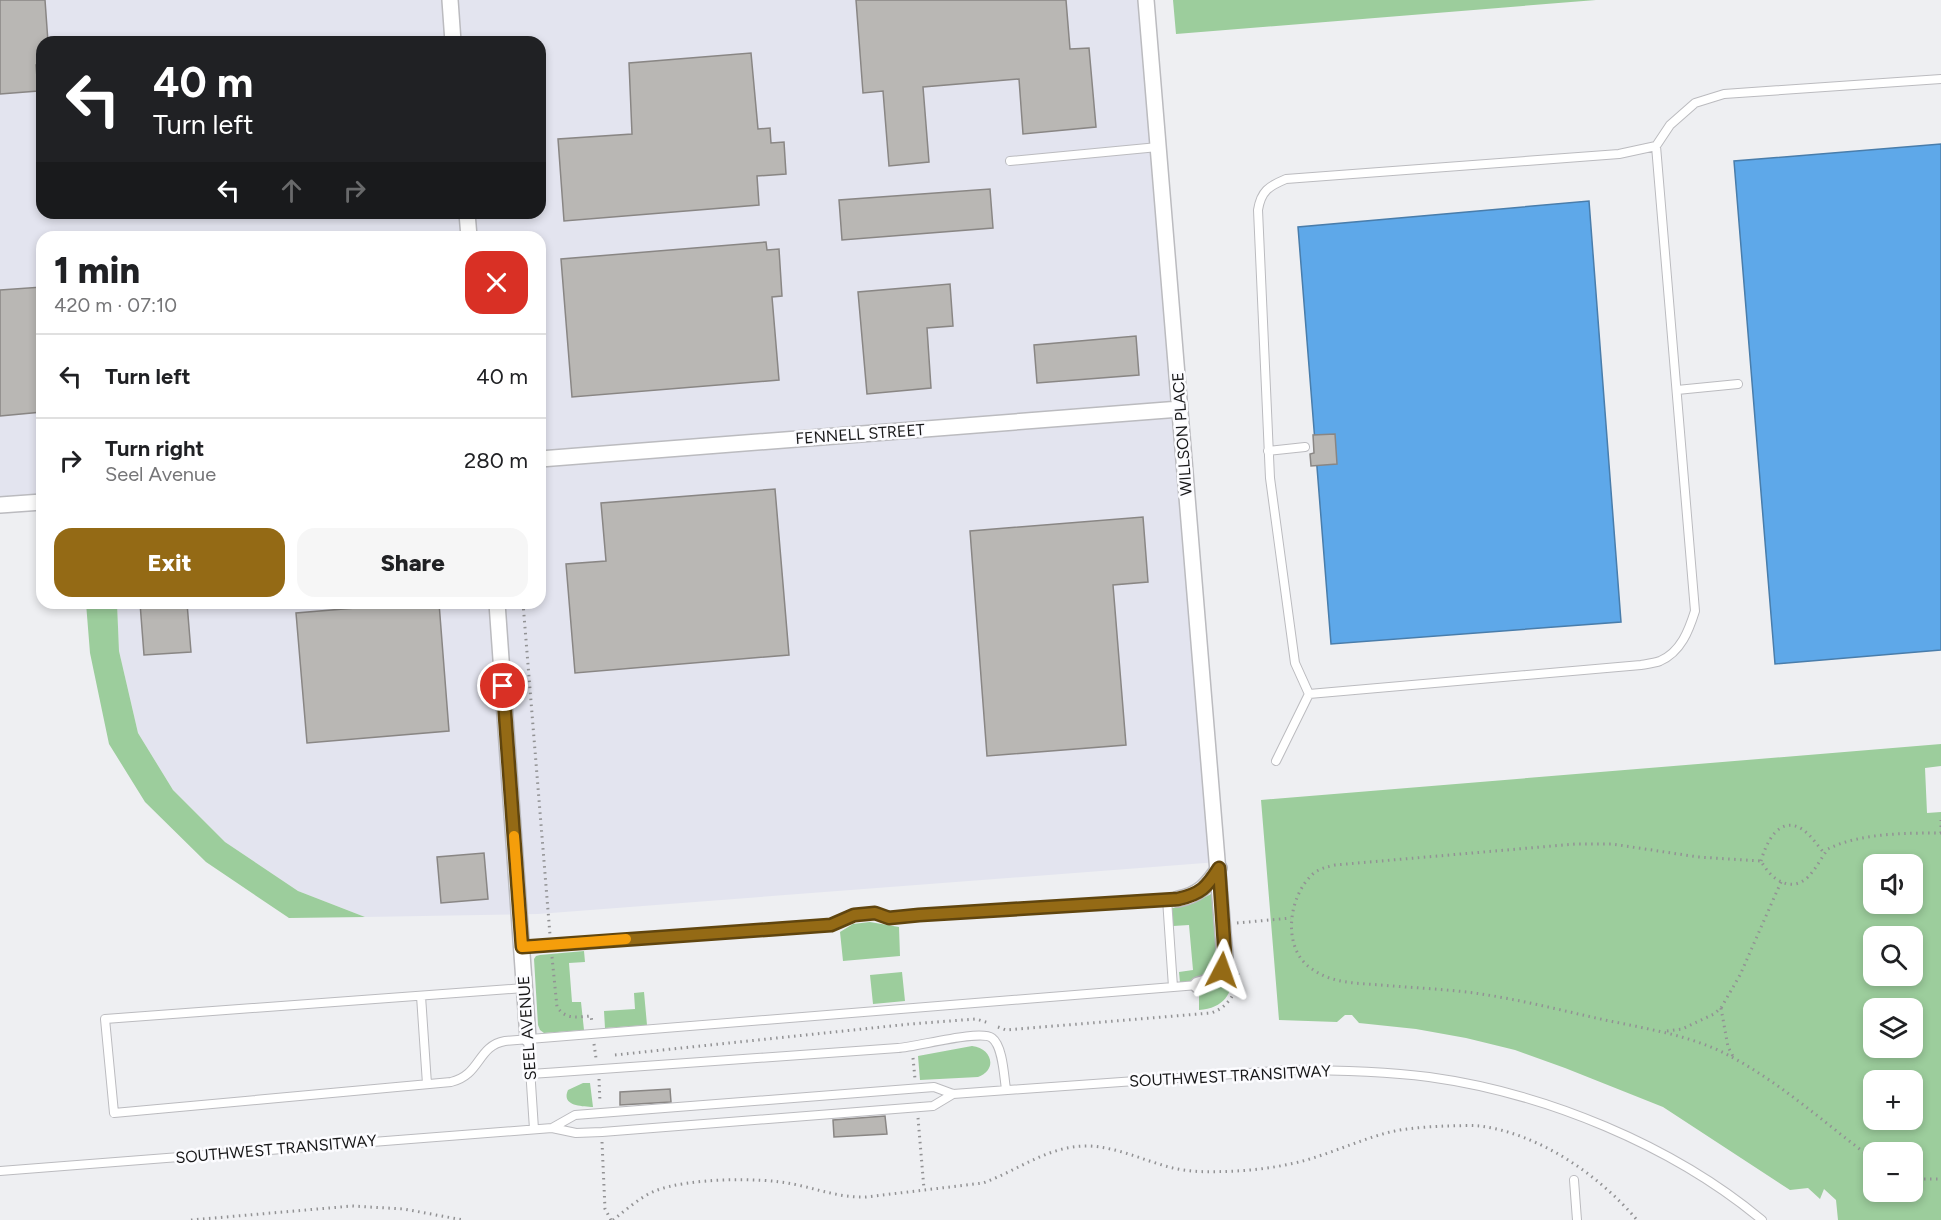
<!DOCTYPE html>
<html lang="en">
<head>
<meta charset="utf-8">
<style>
  :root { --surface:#fff; --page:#f6f6f6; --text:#202124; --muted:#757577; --line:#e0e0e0; --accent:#946a15 }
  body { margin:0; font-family:Figtree,sans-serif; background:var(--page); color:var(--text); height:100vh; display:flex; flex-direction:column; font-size:22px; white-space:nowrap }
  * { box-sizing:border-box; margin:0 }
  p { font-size:20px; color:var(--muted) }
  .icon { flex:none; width:33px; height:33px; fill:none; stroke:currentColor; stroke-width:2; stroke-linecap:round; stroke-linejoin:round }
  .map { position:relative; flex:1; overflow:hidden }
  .sheet { position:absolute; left:36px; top:231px; width:510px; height:378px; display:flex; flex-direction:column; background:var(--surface); border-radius:18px; box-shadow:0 3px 9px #0003 }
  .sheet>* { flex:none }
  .top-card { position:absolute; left:36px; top:36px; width:510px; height:183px; border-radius:18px; box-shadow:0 3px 9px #0003; background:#202124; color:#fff; overflow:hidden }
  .fabs { position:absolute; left:1863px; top:854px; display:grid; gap:12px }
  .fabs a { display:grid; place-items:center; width:60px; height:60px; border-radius:12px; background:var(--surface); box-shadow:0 3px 9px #0003; font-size:30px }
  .pin { position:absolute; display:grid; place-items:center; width:51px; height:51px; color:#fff; margin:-26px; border:3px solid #fff; border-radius:50%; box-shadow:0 2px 6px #0007 }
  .me { position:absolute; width:66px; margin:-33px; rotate:4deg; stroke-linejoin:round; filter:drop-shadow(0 0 4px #0008) }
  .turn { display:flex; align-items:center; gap:21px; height:126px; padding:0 18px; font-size:27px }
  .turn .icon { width:78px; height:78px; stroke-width:2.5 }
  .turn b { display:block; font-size:42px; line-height:51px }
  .lanes { display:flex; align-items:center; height:57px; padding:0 18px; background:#0003; justify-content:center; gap:30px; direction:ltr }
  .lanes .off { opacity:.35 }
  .round { display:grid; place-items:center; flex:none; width:63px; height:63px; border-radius:18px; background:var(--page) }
  .head { display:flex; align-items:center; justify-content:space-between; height:102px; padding:0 18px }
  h1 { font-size:36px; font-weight:800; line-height:45px }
  .primary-button { display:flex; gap:12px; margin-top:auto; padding:12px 18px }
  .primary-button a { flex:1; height:69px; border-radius:18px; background:var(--accent); color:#fff; font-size:24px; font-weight:800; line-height:69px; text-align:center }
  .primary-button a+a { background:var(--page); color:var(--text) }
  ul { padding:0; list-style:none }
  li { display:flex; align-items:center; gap:18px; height:84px; padding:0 18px; border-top:2px solid var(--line) }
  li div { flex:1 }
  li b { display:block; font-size:22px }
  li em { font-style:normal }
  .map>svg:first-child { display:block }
  .built { fill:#e3e4ef; fill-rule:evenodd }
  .green { fill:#9ccd9c; fill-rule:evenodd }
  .water { fill:#5ea8e9; stroke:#497dab; stroke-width:1.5 }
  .building { fill:#b9b7b4; stroke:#898684; stroke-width:1.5 }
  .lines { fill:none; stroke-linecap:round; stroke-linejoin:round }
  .service-casing { stroke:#bbbbbf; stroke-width:10 }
  .minor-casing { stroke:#bbbbbf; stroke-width:18 }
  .path { stroke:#929294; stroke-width:3; stroke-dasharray:1.5 4.5; stroke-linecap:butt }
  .service { stroke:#fff; stroke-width:8 }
  .minor { stroke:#fff; stroke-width:15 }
  .route-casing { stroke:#60450e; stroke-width:15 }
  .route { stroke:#946a15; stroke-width:10 }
  .slow { stroke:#f59e0b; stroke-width:10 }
  .labels { text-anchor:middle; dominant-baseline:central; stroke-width:5; stroke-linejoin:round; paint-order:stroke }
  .street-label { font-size:16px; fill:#181819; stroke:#fcfcff }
</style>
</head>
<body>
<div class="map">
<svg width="1941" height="1220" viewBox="0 0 1941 1220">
  <rect width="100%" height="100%" fill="#eeeff2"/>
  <path class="built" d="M0 0H1147L1218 862 538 914 365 917 298 891 225 842 173 790 138 733 119 651 117 603H540V237H42V502L0 505ZM42 42H540V213H42Z"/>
  <path class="green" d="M1173 0H1596L1176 34Z
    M86 603H117L119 651 138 733 173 790 225 842 298 891 365 917 289 918 206 862 145 802 109 744 90 653Z
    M1941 744V766L1925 768 1927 813 1941 812V1220H1838L1836 1200 1824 1189 1820 1199 1808 1188 1790 1190 1663 1107 1565 1068 1515 1050 1466 1038 1416 1029 1359 1023 1352 1015H1345L1337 1022 1279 1020 1261 800ZM1874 864H1912V903H1874ZM1874 936H1912V975H1874ZM1874 1008H1912V1047H1874ZM1874 1080H1912V1119H1874ZM1874 1152H1912V1191H1874Z
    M1211 894 1216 897C1217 921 1228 964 1203 978 1197 982 1187 982 1180 983L1179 972 1193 970 1189 925 1173 926 1172 908C1178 908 1181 905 1186 903 1195 901 1202 899 1211 894Z
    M870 922 899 927 900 956 843 961 840 932 853 924Z
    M584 951 585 962 569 963 572 1002H581L584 1030 544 1033 540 1030 538 1025 534 959 536 956 540 955Z
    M1231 970 1233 971C1233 994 1224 1008 1199 1010V990C1214 988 1224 985 1231 970Z
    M902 972 905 1001 873 1004 870 975Z
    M644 992 647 1025 605 1028 604 1011 635 1009 634 993Z
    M972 1046C992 1048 998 1070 978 1077L920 1080 918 1056Z
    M583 1083H590L593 1107C581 1106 561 1106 568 1090Z"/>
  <path class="water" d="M1941 144V650L1775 664 1734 161Z
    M1589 201 1621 622 1331 644 1298 227Z"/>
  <path class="building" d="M0 0H45L48 42H42V65H36L38 91 0 94Z
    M856 0H1066L1070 49 1089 48 1096 127 1023 134 1019 79 923 87 929 162 889 166 883 91 863 93Z
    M751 53 758 129 770 128 771 143 784 142 786 174 757 176 759 205 564 221 558 139 632 134 629 63Z
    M990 189 993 228 842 240 839 200Z
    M766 242 767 250 779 249 782 296 772 297 779 380 572 397 561 259Z
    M950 284 953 326 927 328 931 388 867 394 858 292Z
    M42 287V412L0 416V290Z
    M1136 336 1139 375 1037 383 1034 345Z
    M1335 434 1337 464 1311 466 1310 454 1314 453 1313 435Z
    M775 489 789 655 575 673 566 564 606 561 601 503Z
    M1143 517 1148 582 1113 585 1126 745 987 756 970 531Z
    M140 603H187L191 652 144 655Z
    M355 603H377V606L439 603 449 731 307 743 296 613 355 608Z
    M484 853 488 899 441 903 437 857Z
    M670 1089 671 1102 620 1105V1092Z
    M885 1116 887 1134 834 1137 833 1120Z"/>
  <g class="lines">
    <defs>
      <path id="service" d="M1010 161 1158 147
        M1677 390 1738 384
        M1268 451 1305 447
        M1309 694 1641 665C1647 664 1655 663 1660 661 1681 652 1689 630 1695 611L1656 146
        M1276 761 1309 694 1295 663 1270 478 1258 210C1261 191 1269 186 1286 179L1619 154 1656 146 1670 125 1695 103 1724 94 1941 79
        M1167 899 1173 987
        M522 947 831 925 854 915 875 913 889 918 919 915 1178 899
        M524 988 105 1019 114 1113 451 1082C481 1075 477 1046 505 1041L1198 985
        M421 996 427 1084
        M528 1038 534 1129
        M530 1074C653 1066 776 1057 898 1048 917 1047 980 1029 992 1038 1003 1046 1004 1077 1006 1089
        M552 1128 575 1115 934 1087 953 1094 1288 1070C1335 1070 1383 1071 1429 1077 1545 1093 1672 1145 1762 1220
        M0 1171 552 1128 576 1133 602 1132 933 1106 953 1094
        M1574 1180 1577 1220"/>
      <path id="minor" d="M450 0 453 42
        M1146 0 1225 957C1223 973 1214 982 1198 985
        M467 213 469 237
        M540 459 1180 409
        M0 505 42 502
        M497 603 528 1038
        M1178 899C1199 895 1208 885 1219 868"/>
    </defs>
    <use href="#service" class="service-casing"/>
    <use href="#minor" class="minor-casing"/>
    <path class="path" d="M523 603 550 935
      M1941 833V820
      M1761 861C1766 843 1779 815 1802 829 1811 835 1818 846 1824 853
      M1237 923 1291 918
      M552 957 557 1007C566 1020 577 1017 591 1016L592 1022
      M1721 1008 1728 1047 1734 1058
      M998 1027 1006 1030 1211 1013C1229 1007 1238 991 1238 973
      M1667 1031 1682 1029 1714 1014 1721 1008 1740 975 1781 882
      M594 1044 596 1058
      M615 1055 910 1024 976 1019 989 1023
      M913 1058 915 1079
      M599 1079 600 1103
      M918 1118 924 1189
      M602 1142 605 1209 611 1220
      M1874 1160C1823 1122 1776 1078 1718 1050 1682 1034 1643 1028 1605 1020 1564 1011 1522 1000 1481 994 1448 989 1414 988 1381 985 1357 983 1333 984 1312 969 1281 949 1288 895 1314 873 1321 868 1327 867 1335 865L1575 844H1612L1698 857 1761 861C1770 878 1790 894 1808 877 1816 869 1821 858 1828 849 1859 833 1907 833 1941 833
      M1912 1179H1941
      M191 1220 352 1206 404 1209 463 1220
      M613 1220C626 1210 640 1197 655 1191 687 1178 759 1177 793 1184 818 1189 840 1198 866 1197L983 1183C1019 1170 1049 1145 1089 1146 1116 1147 1143 1160 1169 1167 1191 1173 1213 1172 1236 1171 1257 1170 1278 1167 1299 1162 1330 1154 1359 1140 1390 1132 1407 1128 1426 1127 1444 1126 1456 1126 1469 1125 1480 1126 1540 1134 1599 1175 1637 1220"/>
    <use href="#service" class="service"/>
    <use href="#minor" class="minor"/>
  </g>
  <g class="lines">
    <defs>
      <path id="route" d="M503 686 522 947 831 925 854 915 875 913 889 918 919 915 1178 899C1201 894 1207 887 1219 868L1225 957 1222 970"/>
    </defs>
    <use href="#route" class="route-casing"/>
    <use href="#route" class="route"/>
    <path class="slow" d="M514 836 522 947 626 939"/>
  </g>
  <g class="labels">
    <g class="street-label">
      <text transform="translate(860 434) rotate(-4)">FENNELL STREET</text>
      <text transform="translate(1182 434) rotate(-94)">WILLSON PLACE</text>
      <text transform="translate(527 1028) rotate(-94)">SEEL AVENUE</text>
      <text transform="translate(1230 1076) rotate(-3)">SOUTHWEST TRANSITWAY</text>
      <text transform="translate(276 1149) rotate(-5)">SOUTHWEST TRANSITWAY</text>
    </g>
  </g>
</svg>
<div class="fabs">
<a><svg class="icon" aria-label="sound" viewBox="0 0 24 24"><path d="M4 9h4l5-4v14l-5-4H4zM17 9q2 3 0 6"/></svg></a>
<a><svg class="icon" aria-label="search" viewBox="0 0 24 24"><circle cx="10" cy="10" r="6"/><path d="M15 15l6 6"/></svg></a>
<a><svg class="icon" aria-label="layers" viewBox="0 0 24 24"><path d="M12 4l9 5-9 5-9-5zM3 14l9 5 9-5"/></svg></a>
<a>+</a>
<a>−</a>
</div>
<div class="pin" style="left:503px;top:686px;background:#d93025"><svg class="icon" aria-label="arrive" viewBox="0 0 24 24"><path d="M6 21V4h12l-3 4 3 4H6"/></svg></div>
<svg class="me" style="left:1222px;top:970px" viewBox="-20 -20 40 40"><path d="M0-17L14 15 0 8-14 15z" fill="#946a15" stroke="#fff" stroke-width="4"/></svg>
<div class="top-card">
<div class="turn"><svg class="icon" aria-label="left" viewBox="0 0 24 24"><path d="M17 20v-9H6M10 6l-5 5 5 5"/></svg><div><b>40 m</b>Turn left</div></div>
<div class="lanes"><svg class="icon" aria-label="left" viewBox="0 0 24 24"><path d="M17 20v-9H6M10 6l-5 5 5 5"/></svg><svg class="icon off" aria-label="ahead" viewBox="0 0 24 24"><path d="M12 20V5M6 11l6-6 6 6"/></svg><svg class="icon off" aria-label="right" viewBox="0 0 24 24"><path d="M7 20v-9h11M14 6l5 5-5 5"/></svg></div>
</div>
<section class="sheet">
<div class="head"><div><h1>1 min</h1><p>420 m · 07:10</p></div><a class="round" style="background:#d93025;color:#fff"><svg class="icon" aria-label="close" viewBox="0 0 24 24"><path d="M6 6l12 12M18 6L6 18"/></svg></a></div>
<ul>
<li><svg class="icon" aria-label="left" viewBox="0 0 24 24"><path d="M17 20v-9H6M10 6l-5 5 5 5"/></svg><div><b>Turn left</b></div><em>40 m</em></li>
<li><svg class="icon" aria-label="right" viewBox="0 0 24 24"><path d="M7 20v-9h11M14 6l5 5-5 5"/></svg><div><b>Turn right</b><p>Seel Avenue</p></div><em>280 m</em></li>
</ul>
<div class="primary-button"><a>Exit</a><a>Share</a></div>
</section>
</div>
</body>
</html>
